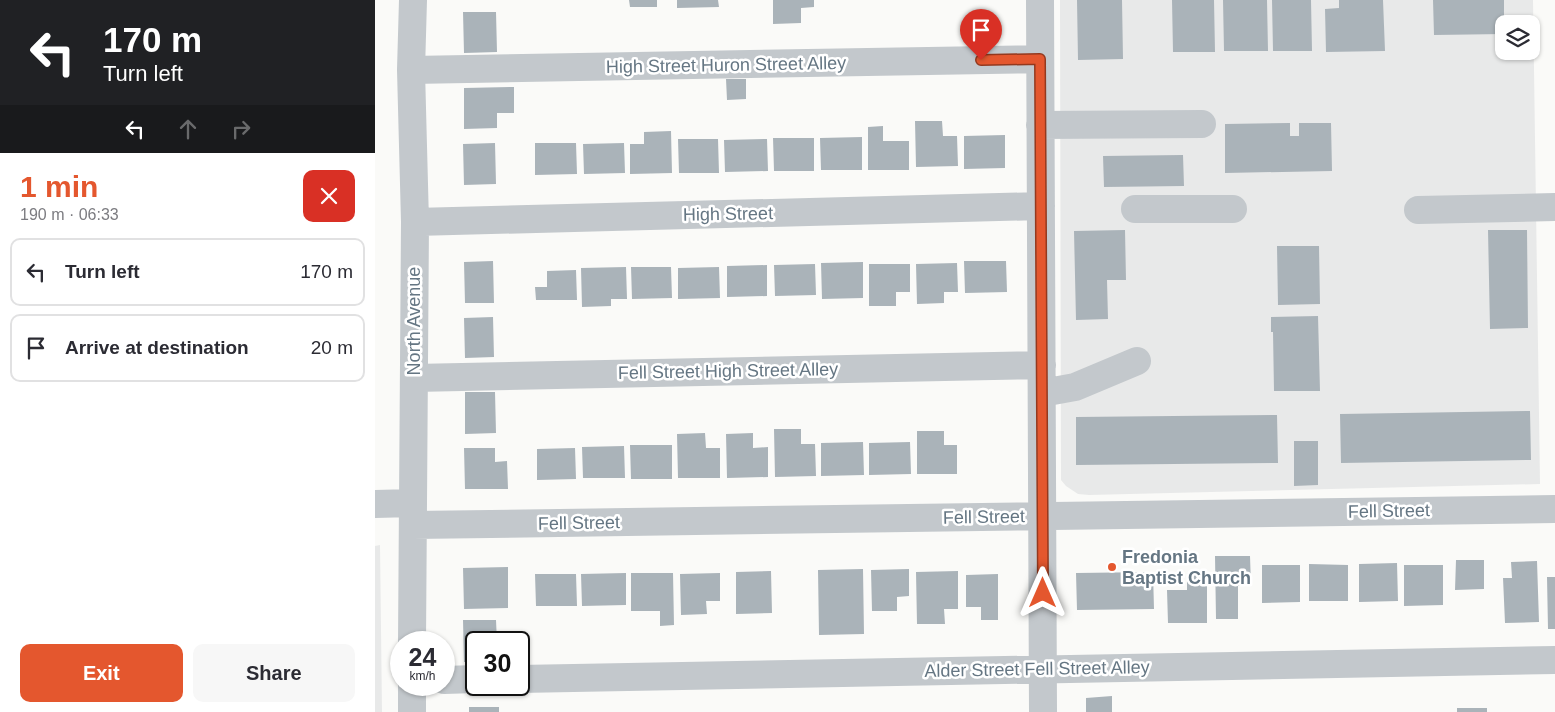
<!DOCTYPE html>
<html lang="en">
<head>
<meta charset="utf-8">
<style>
  :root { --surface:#fff; --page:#f7f7f7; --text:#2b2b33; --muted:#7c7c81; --line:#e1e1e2; --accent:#e4572e }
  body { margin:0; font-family:Helvetica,sans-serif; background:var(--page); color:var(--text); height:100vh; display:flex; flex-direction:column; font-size:19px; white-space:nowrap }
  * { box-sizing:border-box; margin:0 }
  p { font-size:16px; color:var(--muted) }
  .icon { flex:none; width:28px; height:28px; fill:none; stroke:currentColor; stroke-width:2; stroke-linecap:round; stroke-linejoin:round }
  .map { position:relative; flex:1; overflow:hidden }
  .drawer { display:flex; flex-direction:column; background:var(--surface); width:375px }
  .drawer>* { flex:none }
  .top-card { background:#202124; color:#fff; overflow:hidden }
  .fabs { position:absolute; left:1120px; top:15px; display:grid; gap:10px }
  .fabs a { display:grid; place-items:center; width:45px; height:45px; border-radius:10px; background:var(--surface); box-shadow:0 1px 4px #0004; font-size:25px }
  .speed { position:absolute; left:15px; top:631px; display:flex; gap:10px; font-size:25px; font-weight:700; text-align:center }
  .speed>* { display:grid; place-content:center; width:65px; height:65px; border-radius:50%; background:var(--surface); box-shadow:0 1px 4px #0004; line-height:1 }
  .speed small { font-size:12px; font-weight:400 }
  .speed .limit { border:2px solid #111; border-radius:8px; background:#fff; color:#111 }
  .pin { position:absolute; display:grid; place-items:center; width:42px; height:42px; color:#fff; margin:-51px -21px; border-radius:50% 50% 50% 0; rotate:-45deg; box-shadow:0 0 5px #0007 }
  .pin .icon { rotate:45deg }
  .me { position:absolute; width:55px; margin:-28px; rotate:0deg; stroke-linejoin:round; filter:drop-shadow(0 0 4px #0008) }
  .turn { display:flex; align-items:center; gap:18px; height:105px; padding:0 20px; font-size:22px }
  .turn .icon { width:65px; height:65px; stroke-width:2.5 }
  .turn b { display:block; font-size:35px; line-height:42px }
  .lanes { display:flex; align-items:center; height:48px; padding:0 20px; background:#0003; justify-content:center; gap:25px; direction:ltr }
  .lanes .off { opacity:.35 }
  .round { display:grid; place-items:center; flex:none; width:52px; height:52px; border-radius:10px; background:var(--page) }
  .overview { display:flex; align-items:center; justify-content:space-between; height:85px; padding:0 20px }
  h1 { font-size:30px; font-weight:700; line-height:38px; color:var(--accent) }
  .action { display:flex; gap:10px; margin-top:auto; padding:10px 20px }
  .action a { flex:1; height:58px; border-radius:10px; background:var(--accent); color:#fff; font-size:20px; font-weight:700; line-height:58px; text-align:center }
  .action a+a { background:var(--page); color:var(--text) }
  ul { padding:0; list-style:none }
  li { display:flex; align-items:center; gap:15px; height:68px; margin:0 10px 8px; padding:0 10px; border:2px solid var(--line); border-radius:10px }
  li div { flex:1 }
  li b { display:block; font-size:19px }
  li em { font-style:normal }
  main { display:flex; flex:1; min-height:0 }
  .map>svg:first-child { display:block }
  .built { fill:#e8e9e9; fill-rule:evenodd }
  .building { fill:#aab3b9 }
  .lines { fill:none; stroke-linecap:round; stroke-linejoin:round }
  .minor { stroke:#c3c8cc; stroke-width:28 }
  .route-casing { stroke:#94391e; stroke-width:12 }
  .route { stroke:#e4572e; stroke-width:9 }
  .poi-dot { fill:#e4572e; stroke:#fff; stroke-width:2 }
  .labels { text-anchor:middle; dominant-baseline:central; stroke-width:5; stroke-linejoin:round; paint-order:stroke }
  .street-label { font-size:18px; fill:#657683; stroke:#fff }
  .poi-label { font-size:18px; font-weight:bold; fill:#657683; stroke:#fff; text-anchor:start }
</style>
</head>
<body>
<main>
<section class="drawer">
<div class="top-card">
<div class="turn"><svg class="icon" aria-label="left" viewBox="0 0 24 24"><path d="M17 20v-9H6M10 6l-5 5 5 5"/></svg><div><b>170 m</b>Turn left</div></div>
<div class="lanes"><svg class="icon" aria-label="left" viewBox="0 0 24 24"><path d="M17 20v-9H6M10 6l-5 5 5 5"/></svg><svg class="icon off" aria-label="ahead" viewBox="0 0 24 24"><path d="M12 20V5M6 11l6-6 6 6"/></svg><svg class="icon off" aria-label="right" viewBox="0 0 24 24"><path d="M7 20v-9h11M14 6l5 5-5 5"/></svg></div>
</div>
<div class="overview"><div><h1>1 min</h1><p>190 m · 06:33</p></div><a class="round" style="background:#d93025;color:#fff"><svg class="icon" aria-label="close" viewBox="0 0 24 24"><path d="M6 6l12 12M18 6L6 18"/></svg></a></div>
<ul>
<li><svg class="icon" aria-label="left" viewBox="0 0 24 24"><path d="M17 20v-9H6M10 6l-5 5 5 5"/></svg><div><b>Turn left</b></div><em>170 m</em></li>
<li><svg class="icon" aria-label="arrive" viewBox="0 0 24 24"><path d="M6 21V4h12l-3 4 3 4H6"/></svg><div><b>Arrive at destination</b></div><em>20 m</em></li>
</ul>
<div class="action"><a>Exit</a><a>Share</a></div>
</section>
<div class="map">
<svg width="1180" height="712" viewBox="0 0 1180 712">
  <rect width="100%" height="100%" fill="#fafaf8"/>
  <path class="built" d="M685 0H1158L1165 484 714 495 703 494 691 486 686 480ZM1129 24H1156V51H1129Z
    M5 545 7 712H0V546Z"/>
  <path class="building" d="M254 0H282V7H255Z
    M302 0H343L344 7 302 8Z
    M398 0H439V7L426 8V23L398 24Z
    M702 0H747L748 59 703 60Z
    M797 0H839L840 52H798Z
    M848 0H892L893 51H849Z
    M897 0H936L937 51H898Z
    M964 0H1008L1010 51 951 52 950 9 964 8Z
    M1058 0H1129V34L1059 35Z
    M88 12H121L122 52 89 53Z
    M351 79H371V99L352 100Z
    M139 87V113H122V128L89 129V88Z
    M540 121H567L568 136H582L583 166 541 167Z
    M915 123V136H924V123H956L957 171 850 173V124Z
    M508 126V141H534V170H493V127Z
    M296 131 297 173 255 174V144H269V132Z
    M630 135V168L589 169V136Z
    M487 137V170H446L445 138Z
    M398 138H439V171H399Z
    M303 139H343L344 173H304Z
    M392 139 393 171 350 172 349 140Z
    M120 143 121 184 89 185 88 144Z
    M160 143H201L202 174 160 175Z
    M249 143 250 173 209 174 208 144Z
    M808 155 809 186 729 187 728 156Z
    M750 230 751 280H732L733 319 701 320 699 231Z
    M1113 230H1152L1153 328 1115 329Z
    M902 246H944L945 304 903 305Z
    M118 261 119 303H90L89 262Z
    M589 261H631L632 292 590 293Z
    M488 262V298L447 299 446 263Z
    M582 263 583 292H569V303L542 304 541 264Z
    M440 264 441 295 400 296 399 265Z
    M494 264H535V292H521V306H494Z
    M392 265V296L352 297V266Z
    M251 267 252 299H236V306L207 307 206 268Z
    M256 267H296L297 298 257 299Z
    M344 267 345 298 303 299V268Z
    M201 270 202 300H161L160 287H172V271Z
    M943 316 945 391H899L898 332H896V317Z
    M118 317 119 357 90 358 89 318Z
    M90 392H120L121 433 90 434Z
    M1155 411 1156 460 966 463 965 414Z
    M902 415 903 463 701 465V417Z
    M399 429H426V444H440L441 476 400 477Z
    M542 431H569V445H582V474H542Z
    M330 433 331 448H345V478H303L302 434Z
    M378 433V448L393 447V477L352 478 351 434Z
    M919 441H943V485L919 486Z
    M488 442 489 475 446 476V443Z
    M535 442 536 474 494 475V443Z
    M255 445H297V479H256Z
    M249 446 250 478H208L207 447Z
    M89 448H120V462L132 461 133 489H90Z
    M200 448 201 479 162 480V449Z
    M840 556H875L876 586H863V619H841Z
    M1081 560H1109V589L1080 590Z
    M1162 561 1164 622 1130 623 1128 578H1137L1136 562Z
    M1022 563 1023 601 984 602V564Z
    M934 564 973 565V601H934Z
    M887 565H925V602L887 603Z
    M1029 565H1068V605L1029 606Z
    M133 567V608L89 609 88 568Z
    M488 569 489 634 444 635 443 570Z
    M534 569V596L522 597V611H497L496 570Z
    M396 571 397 613 361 614V572Z
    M583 571V609H569L570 624H542L541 572Z
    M778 572 779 609 702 610 701 573Z
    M832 572V623H793L792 590H812V573Z
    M251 573V605L207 606 206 574Z
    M256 573H298L299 625 285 626V611H256Z
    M345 573V601H331L332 614 306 615 305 574Z
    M160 574H201L202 606H161Z
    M623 574V620H606V607H591V575Z
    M1172 577H1180V629H1173Z
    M88 620H121L122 642H101V662H89Z
    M737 696V712H711V698Z
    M94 707H124V712H94Z
    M1082 708H1112V712H1082Z"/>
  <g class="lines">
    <path class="minor" d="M665 0 668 712
      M36 70 665 59
      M665 125 827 124
      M760 209H858
      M1043 210 1180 207
      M40 222 666 206
      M39 378 667 365
      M667 393 700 387 762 361
      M0 504 38 503
      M38 525 1180 509
      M37 642 40 222 36 70 38 0
      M144 679 1180 660
      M69 680 101 679
      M37 712V685"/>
  </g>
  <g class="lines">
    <defs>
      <path id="route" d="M606 60 665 59 668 593"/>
    </defs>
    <use href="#route" class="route-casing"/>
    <use href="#route" class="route"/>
  </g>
  <circle class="poi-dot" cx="737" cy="567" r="5"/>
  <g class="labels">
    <g class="street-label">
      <text transform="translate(351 65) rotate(-1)">High Street Huron Street Alley</text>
      <text transform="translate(353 214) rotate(-1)">High Street</text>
      <text transform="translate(39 321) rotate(-90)">North Avenue</text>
      <text transform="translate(353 371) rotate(-1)">Fell Street High Street Alley</text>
      <text transform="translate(1014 511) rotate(-1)">Fell Street</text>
      <text transform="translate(609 517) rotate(-1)">Fell Street</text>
      <text transform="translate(204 523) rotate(-1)">Fell Street</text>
      <text transform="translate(662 669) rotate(-1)">Alder Street Fell Street Alley</text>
    </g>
    <g class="poi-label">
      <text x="747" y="557">Fredonia<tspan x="747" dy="21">Baptist Church</tspan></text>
    </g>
  </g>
</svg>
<div class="fabs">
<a><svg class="icon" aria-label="layers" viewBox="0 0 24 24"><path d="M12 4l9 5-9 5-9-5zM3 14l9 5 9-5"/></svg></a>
</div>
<div class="speed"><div>24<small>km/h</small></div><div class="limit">30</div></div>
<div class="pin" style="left:606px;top:60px;background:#d93025"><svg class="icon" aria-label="arrive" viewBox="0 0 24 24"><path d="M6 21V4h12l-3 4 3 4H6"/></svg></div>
<svg class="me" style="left:668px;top:593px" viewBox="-20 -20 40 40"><path d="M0-17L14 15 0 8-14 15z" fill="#e4572e" stroke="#fff" stroke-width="4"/></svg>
</div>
</main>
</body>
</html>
